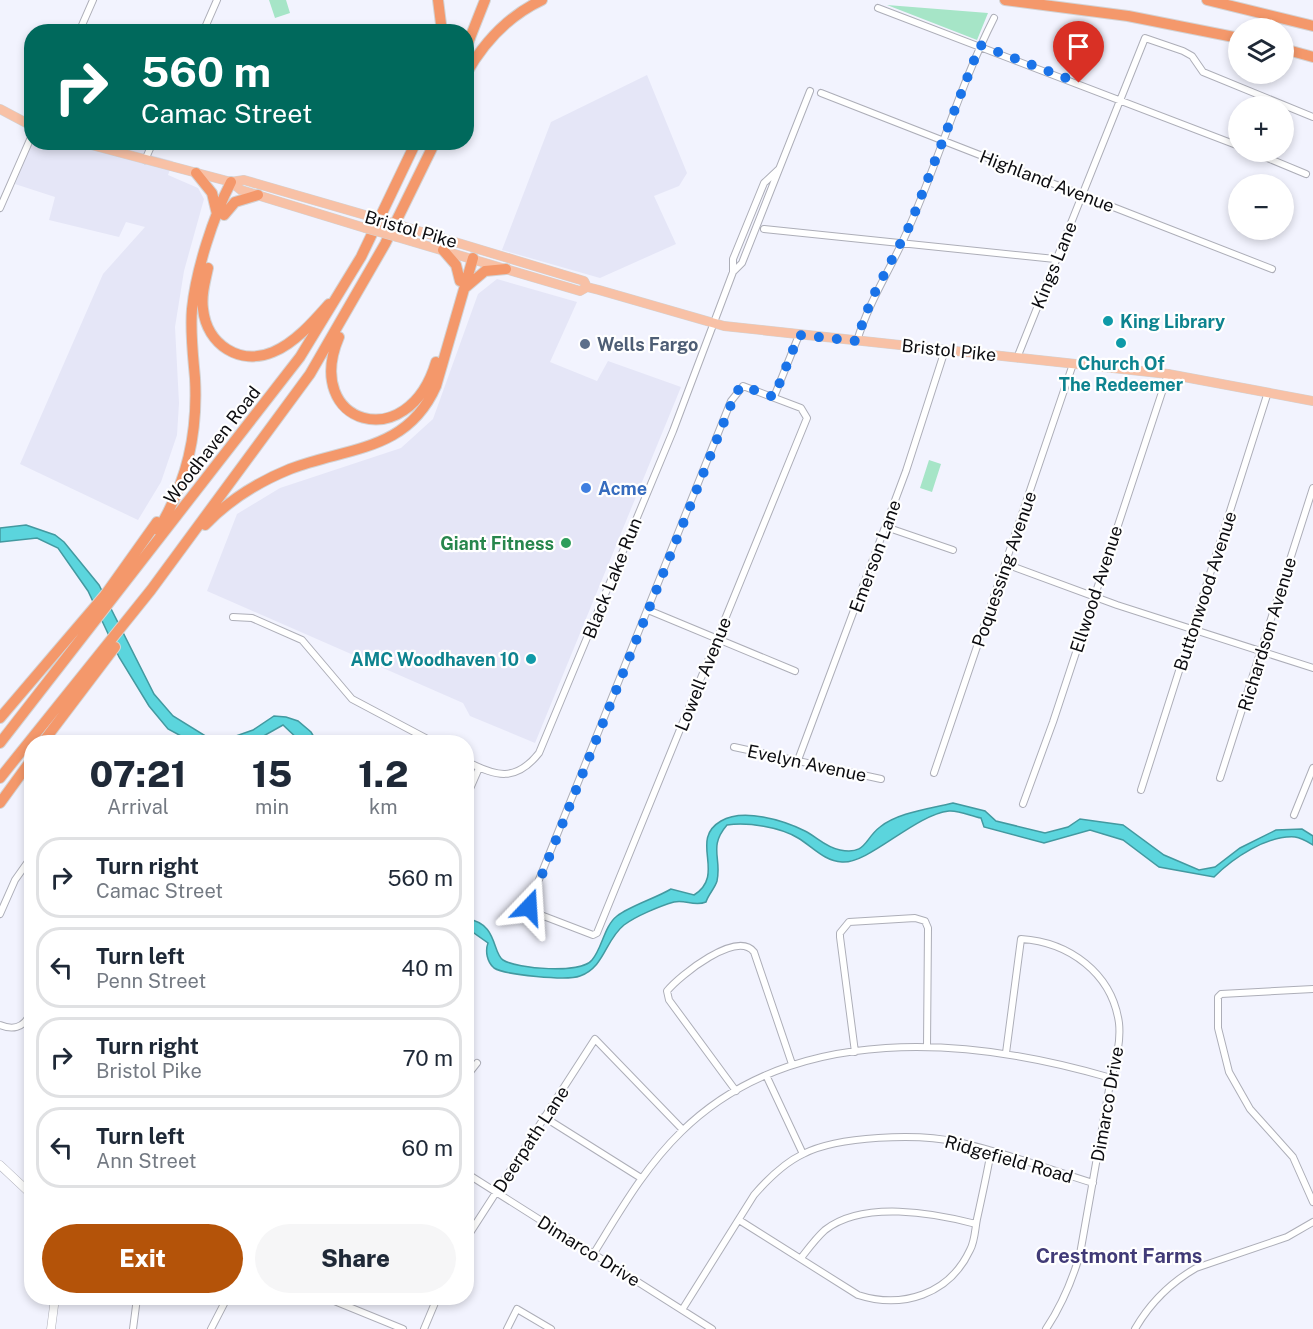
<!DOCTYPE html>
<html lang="en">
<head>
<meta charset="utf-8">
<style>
  :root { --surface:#fff; --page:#f6f6f7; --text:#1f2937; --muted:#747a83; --line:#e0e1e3; --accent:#b45309 }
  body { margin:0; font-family:"Public Sans",sans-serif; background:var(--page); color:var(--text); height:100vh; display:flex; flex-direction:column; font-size:22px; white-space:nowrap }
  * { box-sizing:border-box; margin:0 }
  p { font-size:20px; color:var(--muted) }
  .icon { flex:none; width:33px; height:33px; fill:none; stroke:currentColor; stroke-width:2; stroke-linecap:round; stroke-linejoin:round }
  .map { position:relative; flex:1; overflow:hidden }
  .sheet { position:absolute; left:24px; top:735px; width:450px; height:570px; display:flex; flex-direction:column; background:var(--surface); border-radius:24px; box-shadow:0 3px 9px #0003 }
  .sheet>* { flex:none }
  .hud { position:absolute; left:24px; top:24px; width:450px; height:126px; border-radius:24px; box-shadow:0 3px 9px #0003; background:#00695c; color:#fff; overflow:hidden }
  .buttons { position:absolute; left:1228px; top:18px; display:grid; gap:12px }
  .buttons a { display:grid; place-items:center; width:66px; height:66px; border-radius:50%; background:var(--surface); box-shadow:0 3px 9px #0003; font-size:30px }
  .pin { position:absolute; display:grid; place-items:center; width:51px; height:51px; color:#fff; margin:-62px -26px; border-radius:50% 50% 50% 0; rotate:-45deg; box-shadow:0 0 6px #0007 }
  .pin .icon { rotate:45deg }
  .me { position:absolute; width:66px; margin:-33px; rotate:20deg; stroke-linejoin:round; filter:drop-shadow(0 0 4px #0008) }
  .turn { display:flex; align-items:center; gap:21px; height:126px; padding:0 18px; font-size:27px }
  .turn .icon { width:78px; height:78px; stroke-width:2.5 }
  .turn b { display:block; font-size:42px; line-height:51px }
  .eta { display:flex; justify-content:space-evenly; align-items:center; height:102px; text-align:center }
  .eta b { font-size:36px; font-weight:800; line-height:42px }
  .button { display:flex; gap:12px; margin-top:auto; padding:12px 18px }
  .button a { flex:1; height:69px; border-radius:36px; background:var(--accent); color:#fff; font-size:24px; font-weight:800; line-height:69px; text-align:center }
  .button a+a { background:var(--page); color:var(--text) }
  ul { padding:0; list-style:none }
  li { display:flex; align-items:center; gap:18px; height:81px; margin:0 12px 9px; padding:0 6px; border:3px solid var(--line); border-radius:24px }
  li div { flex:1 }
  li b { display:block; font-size:22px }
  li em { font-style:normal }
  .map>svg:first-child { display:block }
  .built { fill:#e5e6f7 }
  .green { fill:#a6e5c7 }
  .water { fill:#5bd5dd; stroke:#4399a0; stroke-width:1.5 }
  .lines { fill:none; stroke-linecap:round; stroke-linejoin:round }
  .minor-casing { stroke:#adaeb8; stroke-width:8 }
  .tertiary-casing { stroke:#adaeb8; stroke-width:9 }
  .primary-casing { stroke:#d3d3d4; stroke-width:10 }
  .motorway-casing { stroke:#d3d3d4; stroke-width:12 }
  .minor { stroke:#fff; stroke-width:6 }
  .tertiary { stroke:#fff; stroke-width:8 }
  .primary { stroke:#f8c1a6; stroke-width:9 }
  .motorway { stroke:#f4986b; stroke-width:10 }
  .primary-bridge-casing { stroke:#d3d3d4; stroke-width:10; stroke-linecap:butt }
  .primary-bridge { stroke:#f8c1a6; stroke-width:9 }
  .route { stroke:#1a73e8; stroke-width:10; stroke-dasharray:0 18 }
  .culture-dot { fill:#0f9aa8; stroke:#fff; stroke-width:2 }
  .service-dot { fill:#5c6f8a; stroke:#fff; stroke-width:2 }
  .shop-dot { fill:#3f7fe0; stroke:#fff; stroke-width:2 }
  .leisure-dot { fill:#2e9e5b; stroke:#fff; stroke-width:2 }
  .labels { text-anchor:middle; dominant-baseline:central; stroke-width:4.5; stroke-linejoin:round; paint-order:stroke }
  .street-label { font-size:18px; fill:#0c0c10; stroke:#fff }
  .culture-label { font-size:18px; font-weight:bold; fill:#0d838f; stroke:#fff; text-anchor:start }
  .service-label { font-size:18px; font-weight:bold; fill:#4e5e75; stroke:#fff; text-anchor:start }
  .shop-label { font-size:18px; font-weight:bold; fill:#366cbe; stroke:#fff; text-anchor:start }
  .leisure-label { font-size:18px; font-weight:bold; fill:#27864d; stroke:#fff; text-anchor:end }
  .neighbourhood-label { font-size:20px; font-weight:bold; fill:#413b77; stroke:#fff }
</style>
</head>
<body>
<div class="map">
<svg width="1313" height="1329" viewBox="0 0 1313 1329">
  <rect width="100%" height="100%" fill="#f2f3fe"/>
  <path class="built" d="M647 75 687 173 679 186 654 196 676 244 600 278 502 250 551 122Z
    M32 143H151L147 154 173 161 168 175 198 188 204 199 184 271 175 327 179 403 177 435 161 482 138 520 20 464 103 274 145 227 126 222 119 237 49 220 55 197 15 184Z
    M497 279 577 302 550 362 597 381 608 361 681 387 535 743 470 716 463 703 207 591 237 514 280 488 401 448 433 419 478 294Z"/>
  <path class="green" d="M269 0H286L290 13 275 18Z
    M887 5 988 13 977 40Z
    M929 460 941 464 932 492 920 488Z"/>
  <path class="water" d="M26 525 55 535 64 542 99 585 154 694 173 716 207 737 236 736 253 730 274 716 286 717 298 721 311 732 317 742H301L283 725 253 742H192L168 729 149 706 119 657 88 591 58 548 37 538 0 542V528Z
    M953 803 985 811 996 821 1045 833 1068 827 1080 819 1123 825 1164 855 1199 870 1215 867 1240 848 1276 830 1302 829 1313 836V845C1308 842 1302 838 1295 837 1267 835 1233 858 1214 877L1159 867 1123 840 1090 830 1044 843 984 827 981 818C971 816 958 810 949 811 914 815 869 864 842 862 824 861 813 847 798 838 780 827 748 822 727 825 708 847 722 858 717 881 715 888 708 895 706 902 694 907 685 899 674 902 660 906 636 916 624 925 605 940 605 967 580 976 567 981 505 975 494 968 487 962 485 951 488 943L467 928V919C498 923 492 953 503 960 517 969 581 974 592 960 602 949 604 926 617 916 630 906 656 898 671 889L694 895C727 874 688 840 721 821 743 808 783 820 805 831 817 837 825 847 840 850 867 855 864 839 880 827 899 812 930 809 953 803Z"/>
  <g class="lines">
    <defs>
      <path id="minor" d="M878 8 1239 146
        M79 32 93 0
        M203 32 217 0
        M821 93 1272 269
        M1253 152 1306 174
        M145 160 153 142
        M0 208 32 135
        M764 229 1055 259
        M733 272 742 263 810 91
        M857 341C870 298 893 266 910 225 940 157 960 85 994 18
        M1017 358 1145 38 1183 51 1192 56 1203 72 1313 117
        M743 386 801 408 807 418 597 933 593 935 533 912 529 907 530 902 731 401Z
        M774 397 799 335
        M886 527 953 550
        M1006 564 1117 605 1313 668
        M648 610 795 671
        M233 617 252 618 302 640 352 699 433 742
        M734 747 881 779
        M798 760 906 471 945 350
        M466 761C496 777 516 782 539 753L673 431 733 272V259L764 183 779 169
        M934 773 1073 364
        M1220 778 1313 488
        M1141 790 1268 392
        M466 798 479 768
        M1023 804 1053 722 1168 374
        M1294 815 1313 768
        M0 914 15 880 32 856
        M1313 989 1221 994 1218 997V1028L1229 1072 1250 1109 1293 1157 1313 1202
        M0 1025C12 1030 23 1028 29 1016L28 962 32 947
        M855 1052 840 937V933L849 922 915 918 925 921 928 928 927 1047
        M1006 1053 1021 939C1069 942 1112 973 1119 1023 1121 1042 1116 1060 1111 1078L1080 1254C1072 1281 1062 1305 1046 1329
        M766 1075 803 1154
        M466 1077 477 1063
        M736 1091 669 1000 667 991C680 975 737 930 754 952L792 1064
        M544 1117 641 1178
        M466 1173 712 1329
        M739 1220 858 1295C902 1309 949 1295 970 1250 975 1241 975 1229 977 1219 982 1196 987 1174 991 1151
        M466 1239 595 1039 683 1130
        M594 1253C620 1211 645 1167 681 1132 794 1021 971 1037 1111 1078
        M801 1258C808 1249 816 1238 825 1230 863 1200 934 1213 976 1224
        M327 1298 403 1329
        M682 1310 754 1195C767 1180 784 1163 803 1154 838 1136 918 1133 957 1142 1003 1152 1048 1169 1093 1183
        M133 1329 137 1298
        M211 1329 227 1298
        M424 1329 437 1298
        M507 1329 517 1309 551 1329
        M1135 1329C1150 1303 1170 1283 1196 1268L1287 1237 1313 1222"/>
      <path id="tertiary" d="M0 1165 32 1195
        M51 1329 55 1298"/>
      <path id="primary" d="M0 109 32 126
        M80 142 231 182 244 180 372 217
        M231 182 241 190 365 228
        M402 226 584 281 587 287
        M397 237 580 291 587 287 599 290 724 326 1168 374 1313 401"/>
      <path id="motorway" d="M438 0 442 32
        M1005 0 1128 16 1239 38
        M1207 0 1313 26
        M466 48 485 0
        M1284 49 1313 57
        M466 74C484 42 508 16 542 0
        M196 173 212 193 217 214
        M224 215 235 202 258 195
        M443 250 456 265 460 281
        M208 268C205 282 201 295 203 309 207 345 240 366 273 352 295 343 314 321 329 304
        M466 287 485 271 506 269
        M339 337C302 424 408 457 436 362
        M205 525C229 500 258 482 290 469 347 447 407 452 436 386L473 258
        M158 530C187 482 198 434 195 378 193 355 190 332 192 309 196 270 213 217 231 182
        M0 718 105 595 157 522
        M43 742 115 647
        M0 743 300 357 361 257 416 142
        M0 778 151 590 310 374 385 244 435 142
        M0 803 32 759"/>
    </defs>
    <use href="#minor" class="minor-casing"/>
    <use href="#tertiary" class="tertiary-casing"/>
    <use href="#primary" class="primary-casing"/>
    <use href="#motorway" class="motorway-casing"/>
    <use href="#minor" class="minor"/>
    <use href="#tertiary" class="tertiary"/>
    <use href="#primary" class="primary"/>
    <use href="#motorway" class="motorway"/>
    <defs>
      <path id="primary-bridge" d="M372 217 402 226
        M365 228 397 237"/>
    </defs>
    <use href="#primary-bridge" class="primary-bridge-casing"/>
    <use href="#primary-bridge" class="primary-bridge"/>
  </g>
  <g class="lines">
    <path class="route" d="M529 907 736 392 743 386 774 397 799 335 856 341 872 298 910 225 980 45 1079 83"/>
  </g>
  <g class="culture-dot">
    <circle cx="1108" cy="321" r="6"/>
    <circle cx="1121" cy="343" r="6"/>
    <circle cx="531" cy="659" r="6"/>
  </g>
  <circle class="service-dot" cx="585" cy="344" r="6"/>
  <circle class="shop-dot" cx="586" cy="488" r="6"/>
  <circle class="leisure-dot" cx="566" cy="543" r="6"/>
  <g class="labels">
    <g class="street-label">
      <text transform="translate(1047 181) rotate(21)">Highland Avenue</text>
      <text transform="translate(411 229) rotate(16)">Bristol Pike</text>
      <text transform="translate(1054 265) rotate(-68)">Kings Lane</text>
      <text transform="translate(949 350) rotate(6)">Bristol Pike</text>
      <text transform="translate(212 445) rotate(-52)">Woodhaven Road</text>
      <text transform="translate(875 556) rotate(-70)">Emerson Lane</text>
      <text transform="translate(1004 569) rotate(-71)">Poquessing Avenue</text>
      <text transform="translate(612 578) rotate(-68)">Black Lake Run</text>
      <text transform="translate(1096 589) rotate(-72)">Ellwood Avenue</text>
      <text transform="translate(1205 591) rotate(-72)">Buttonwood Avenue</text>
      <text transform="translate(1267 634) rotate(-73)">Richardson Avenue</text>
      <text transform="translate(703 674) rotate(-68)">Lowell Avenue</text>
      <text transform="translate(807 763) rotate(12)">Evelyn Avenue</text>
      <text transform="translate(1107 1104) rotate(-80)">Dimarco Drive</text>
      <text transform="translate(531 1139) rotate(-57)">Deerpath Lane</text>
      <text transform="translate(1009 1159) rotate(16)">Ridgefield Road</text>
      <text transform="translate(589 1251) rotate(32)">Dimarco Drive</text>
    </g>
    <g class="culture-label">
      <text x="1120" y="321">King Library</text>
      <text x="1121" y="363" text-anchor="middle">Church Of<tspan x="1121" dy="21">The Redeemer</tspan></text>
      <text x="519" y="659" text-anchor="end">AMC Woodhaven 10</text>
    </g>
    <g class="service-label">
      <text x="597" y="344">Wells Fargo</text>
    </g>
    <g class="shop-label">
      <text x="598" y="488">Acme</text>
    </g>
    <g class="leisure-label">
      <text x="554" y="543">Giant Fitness</text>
    </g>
    <g class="neighbourhood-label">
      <text x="1119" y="1256">Crestmont Farms</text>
    </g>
  </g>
</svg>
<div class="buttons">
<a><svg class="icon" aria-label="layers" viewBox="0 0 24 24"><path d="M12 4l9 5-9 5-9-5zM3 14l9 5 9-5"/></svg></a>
<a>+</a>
<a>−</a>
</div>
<div class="pin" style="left:1079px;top:83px;background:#d93025"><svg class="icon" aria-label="arrive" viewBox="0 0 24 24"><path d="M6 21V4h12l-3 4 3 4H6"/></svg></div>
<svg class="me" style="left:529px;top:907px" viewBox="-20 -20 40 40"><path d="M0-17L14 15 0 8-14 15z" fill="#1a73e8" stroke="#fff" stroke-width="4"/></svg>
<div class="hud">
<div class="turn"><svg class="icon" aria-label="right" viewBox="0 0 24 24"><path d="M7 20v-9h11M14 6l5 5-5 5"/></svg><div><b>560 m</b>Camac Street</div></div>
</div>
<section class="sheet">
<div class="eta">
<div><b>07:21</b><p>Arrival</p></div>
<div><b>15</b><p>min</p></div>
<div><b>1.2</b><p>km</p></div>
</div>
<ul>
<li><svg class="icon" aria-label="right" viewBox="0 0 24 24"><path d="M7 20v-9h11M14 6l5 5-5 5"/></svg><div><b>Turn right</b><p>Camac Street</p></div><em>560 m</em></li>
<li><svg class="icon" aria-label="left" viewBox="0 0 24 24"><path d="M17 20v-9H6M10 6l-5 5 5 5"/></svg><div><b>Turn left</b><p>Penn Street</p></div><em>40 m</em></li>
<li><svg class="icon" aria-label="right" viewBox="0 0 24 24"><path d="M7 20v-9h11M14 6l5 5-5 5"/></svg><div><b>Turn right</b><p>Bristol Pike</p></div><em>70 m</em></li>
<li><svg class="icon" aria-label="left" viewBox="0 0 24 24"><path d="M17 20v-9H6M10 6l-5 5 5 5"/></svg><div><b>Turn left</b><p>Ann Street</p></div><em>60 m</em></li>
</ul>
<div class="button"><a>Exit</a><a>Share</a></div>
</section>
</div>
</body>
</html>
